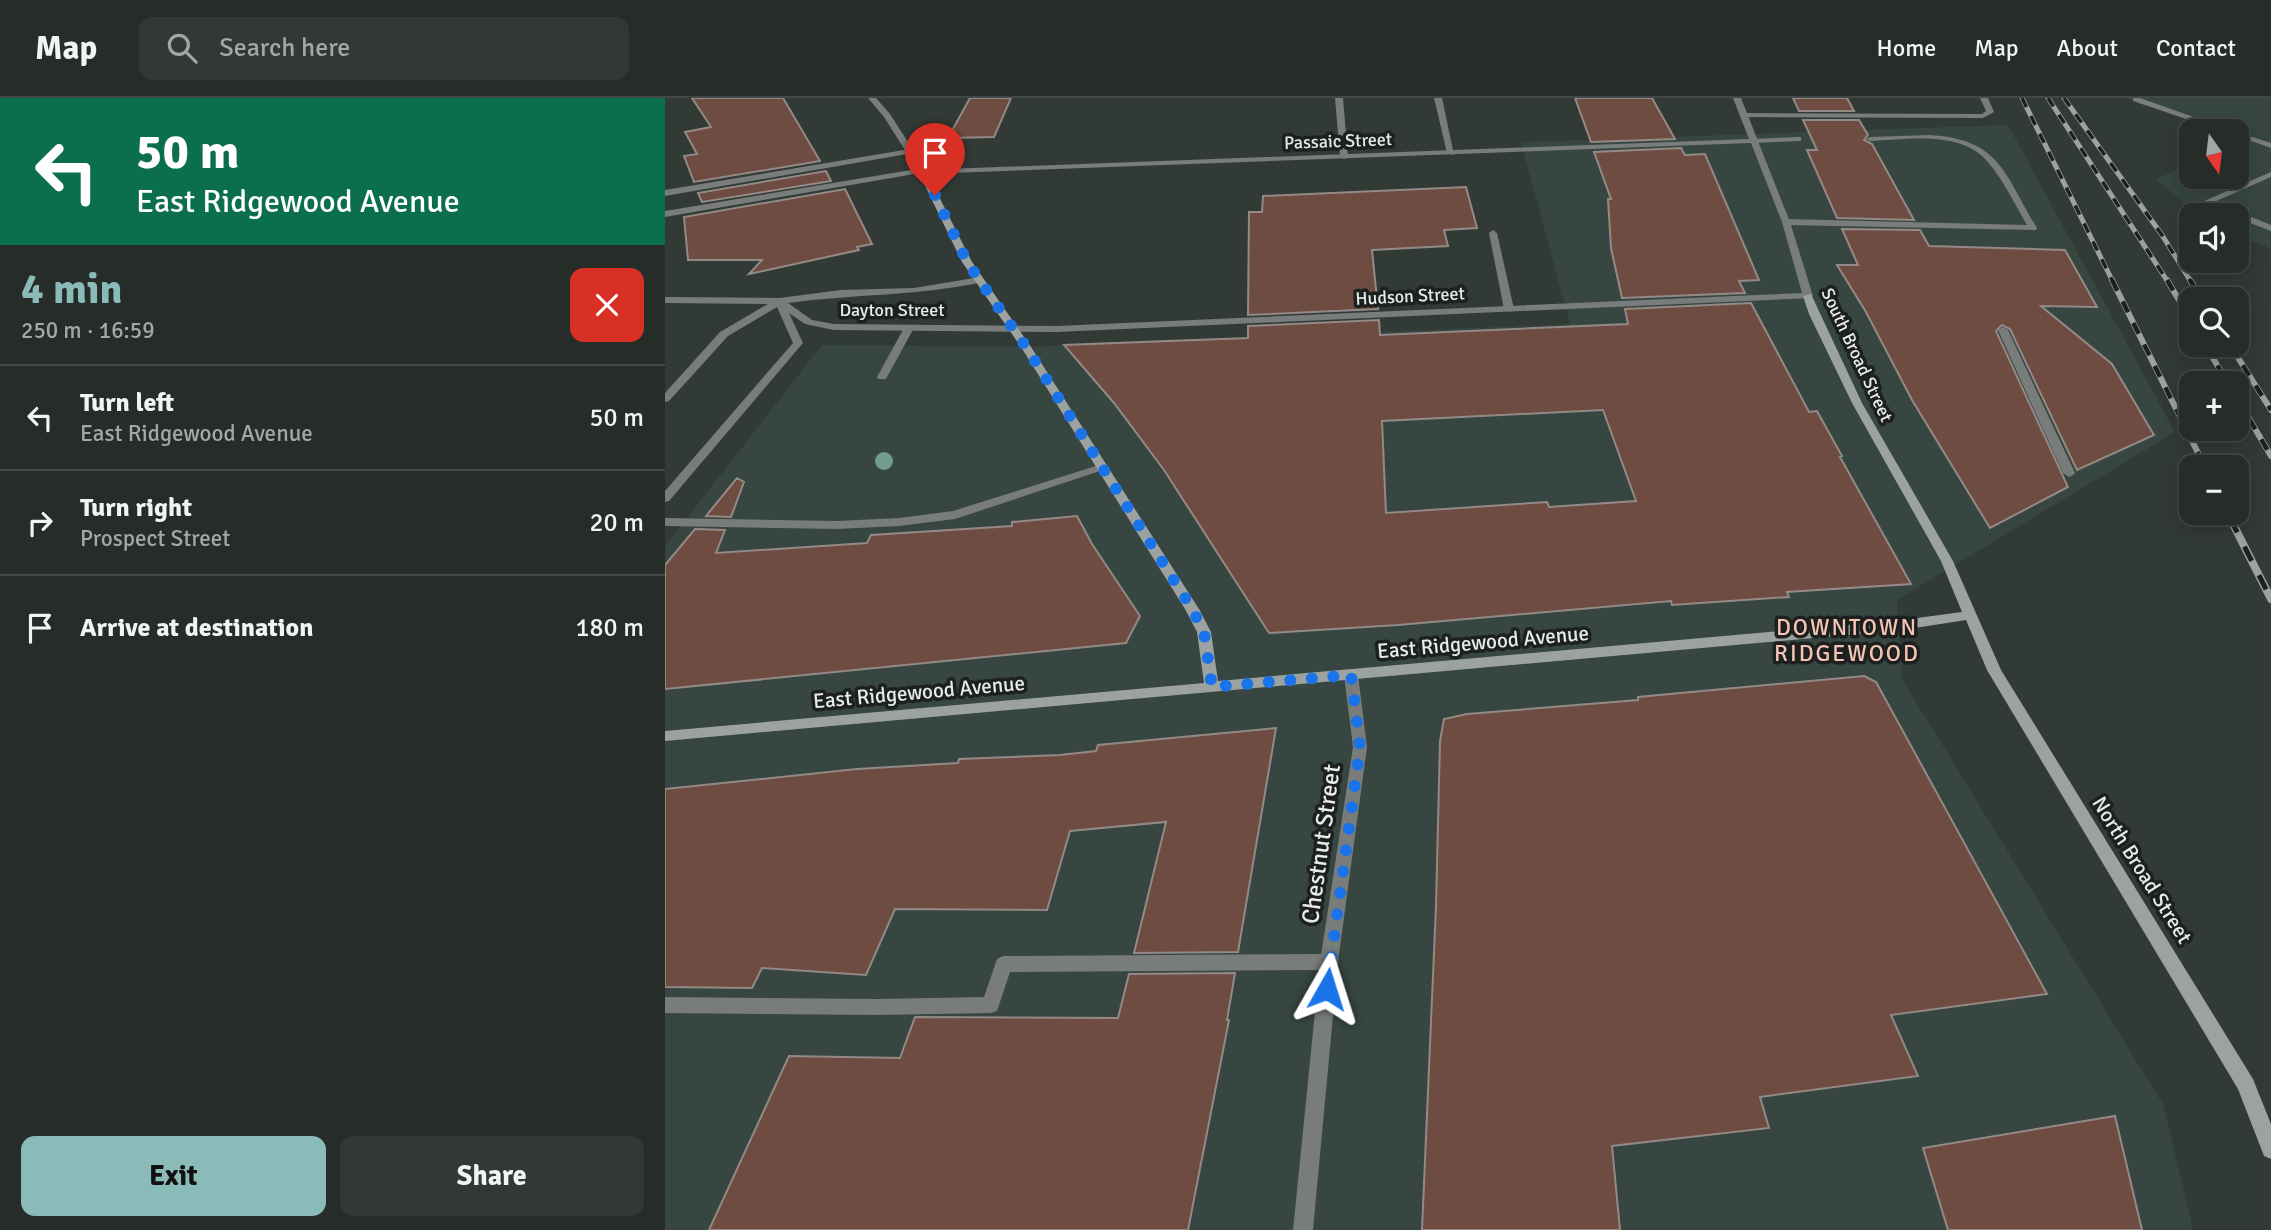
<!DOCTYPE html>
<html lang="en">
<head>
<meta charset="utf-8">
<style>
  :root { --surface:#262c28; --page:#323834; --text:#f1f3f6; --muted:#a4a7a8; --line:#424845; --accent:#8bbbb9 }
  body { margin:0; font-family:Signika,sans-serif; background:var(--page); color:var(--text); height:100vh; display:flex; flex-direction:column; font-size:26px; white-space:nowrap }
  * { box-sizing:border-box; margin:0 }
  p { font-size:23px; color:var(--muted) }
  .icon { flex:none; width:38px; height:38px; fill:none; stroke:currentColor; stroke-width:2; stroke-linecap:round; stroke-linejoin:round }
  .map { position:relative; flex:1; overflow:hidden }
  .sheet { display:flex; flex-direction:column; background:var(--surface); width:665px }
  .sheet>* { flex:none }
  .top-card { background:#0b6e4f; color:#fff; overflow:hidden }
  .needle { width:46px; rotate:166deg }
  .buttons { position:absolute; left:1514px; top:21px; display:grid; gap:14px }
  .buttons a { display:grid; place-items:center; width:70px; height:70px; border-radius:14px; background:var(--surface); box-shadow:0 4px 18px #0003,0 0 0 2px var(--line); font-size:35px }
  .pin { position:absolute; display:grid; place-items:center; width:60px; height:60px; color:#fff; margin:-72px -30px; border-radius:50% 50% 50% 0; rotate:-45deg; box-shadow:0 0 7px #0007 }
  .pin .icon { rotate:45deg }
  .me { position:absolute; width:77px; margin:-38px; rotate:6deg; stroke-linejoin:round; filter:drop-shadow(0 0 5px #0008) }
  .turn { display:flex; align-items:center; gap:24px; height:147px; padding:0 21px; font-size:32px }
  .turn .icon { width:91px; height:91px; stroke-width:2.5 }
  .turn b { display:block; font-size:49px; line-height:60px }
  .round { display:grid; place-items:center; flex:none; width:74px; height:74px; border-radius:14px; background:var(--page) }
  .summary { display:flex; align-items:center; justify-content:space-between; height:119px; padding:0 21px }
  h1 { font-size:42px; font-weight:700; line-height:52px; color:var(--accent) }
  .button { display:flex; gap:14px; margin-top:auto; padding:14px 21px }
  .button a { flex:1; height:80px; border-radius:14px; background:var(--accent); color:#111; font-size:28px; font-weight:700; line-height:80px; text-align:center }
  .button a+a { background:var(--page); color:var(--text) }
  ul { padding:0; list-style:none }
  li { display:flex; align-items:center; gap:21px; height:105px; padding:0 21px; border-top:2px solid var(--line) }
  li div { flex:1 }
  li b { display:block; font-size:26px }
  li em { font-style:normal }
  header { display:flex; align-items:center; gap:42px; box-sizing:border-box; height:98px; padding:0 35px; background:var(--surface); border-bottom:2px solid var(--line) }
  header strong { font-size:33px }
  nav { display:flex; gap:38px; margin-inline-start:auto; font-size:24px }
  .search { width:490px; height:63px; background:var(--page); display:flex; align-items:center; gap:18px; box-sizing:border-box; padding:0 24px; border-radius:14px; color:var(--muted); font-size:26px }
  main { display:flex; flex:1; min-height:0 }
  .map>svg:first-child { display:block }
  .built { fill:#374640 }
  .building { fill:#6e4c41; stroke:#938986; stroke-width:2; fill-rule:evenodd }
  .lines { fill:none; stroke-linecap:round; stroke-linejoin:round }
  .lane { fill:#787c7a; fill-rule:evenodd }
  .street { fill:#787c7a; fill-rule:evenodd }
  .secondary { fill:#9ba29f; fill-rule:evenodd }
  .rail-far2-casing { stroke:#9ba29f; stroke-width:5 }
  .rail-far1-casing { stroke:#9ba29f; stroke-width:6 }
  .rail-casing { stroke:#9ba29f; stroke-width:8 }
  .rail-far2 { stroke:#1c201e; stroke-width:3.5; stroke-dasharray:10; stroke-linecap:butt }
  .rail-far1 { stroke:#1c201e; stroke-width:4.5; stroke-dasharray:12; stroke-linecap:butt }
  .rail { stroke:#1c201e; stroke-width:5; stroke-dasharray:16; stroke-linecap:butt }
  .tree { fill:#729c8b }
  .route { stroke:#1a73e8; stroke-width:12; stroke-dasharray:0 21.6 }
  .labels { text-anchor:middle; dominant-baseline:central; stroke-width:7; stroke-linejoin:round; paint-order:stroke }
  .far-street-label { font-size:18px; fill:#e7ecea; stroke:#1c201e }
  .street-label { font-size:21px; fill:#e7ecea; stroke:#1c201e }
  .neighbourhood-label { font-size:23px; letter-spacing:2px; fill:#f5c4b5; stroke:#1c201e }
  .near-street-label { font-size:24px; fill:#e7ecea; stroke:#1c201e }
</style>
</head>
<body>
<header>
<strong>Map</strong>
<div class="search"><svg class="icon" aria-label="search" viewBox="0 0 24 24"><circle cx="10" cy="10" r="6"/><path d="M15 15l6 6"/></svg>Search here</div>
<nav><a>Home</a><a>Map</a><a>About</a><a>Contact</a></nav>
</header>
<main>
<section class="sheet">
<div class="top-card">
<div class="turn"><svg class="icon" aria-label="left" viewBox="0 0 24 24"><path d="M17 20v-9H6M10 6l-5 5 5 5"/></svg><div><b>50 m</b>East Ridgewood Avenue</div></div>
</div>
<div class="summary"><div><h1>4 min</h1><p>250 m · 16:59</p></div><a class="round" style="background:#d93025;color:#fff"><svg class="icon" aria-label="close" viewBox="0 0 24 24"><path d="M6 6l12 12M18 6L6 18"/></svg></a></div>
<ul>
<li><svg class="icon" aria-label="left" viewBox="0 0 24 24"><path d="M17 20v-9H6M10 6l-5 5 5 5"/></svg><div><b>Turn left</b><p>East Ridgewood Avenue</p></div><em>50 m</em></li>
<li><svg class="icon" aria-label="right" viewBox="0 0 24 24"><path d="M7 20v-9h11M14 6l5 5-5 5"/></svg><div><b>Turn right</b><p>Prospect Street</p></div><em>20 m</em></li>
<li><svg class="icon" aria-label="arrive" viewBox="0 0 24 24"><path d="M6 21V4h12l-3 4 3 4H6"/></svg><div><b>Arrive at destination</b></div><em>180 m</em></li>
</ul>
<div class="button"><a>Exit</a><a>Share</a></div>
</section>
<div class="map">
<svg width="1606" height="1132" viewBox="0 0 1606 1132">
  <rect width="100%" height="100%" fill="#323a36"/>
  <path class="built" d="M1461 0H1606V151L1572 137V117H1533L1491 81 1526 65V79H1572V45L1577 43 1572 40V33H1552Z
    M1343 27 1510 334 1232 502 1237 581 1499 1008 1528 1132H0V448L157 247 361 249 905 226 856 44Z"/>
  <path class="building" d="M27 0H118L155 63 29 84 19 58 32 56 20 34 46 29Z
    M305 0H346L329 39 283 40Z
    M910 0H987L1010 41 926 44Z
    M1128 0H1182L1189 13H1134Z
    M1138 22H1194L1203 37 1199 42 1207 46 1249 122 1172 120 1142 52H1152Z
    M1016 50 1020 57 1040 56 1094 182 1074 183 1080 195 957 200 946 150 943 101H946L929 54Z
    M161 73 166 83 37 104 33 95Z
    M801 89 812 130 779 132 783 148 707 152 713 211 583 217 584 114H597L598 98Z
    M180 91 207 146 192 149 194 152 84 176 97 162H23L19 119Z
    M1177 131 1255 132 1264 148 1400 152 1432 209 1376 208 1447 266 1489 337 1412 372 1345 231 1337 227 1331 233 1403 389 1325 430 1247 302 1201 214 1172 167H1193Z
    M1086 205 1144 314 1152 313 1177 358 1175 359 1246 486 1122 494 1124 499 1007 507 1006 503 733 527 604 535 499 372 449 305 399 247 583 240V228L714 222 715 237 963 226 960 211ZM938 312 971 403 884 409 882 404 721 415 717 323Z
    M72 380 79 384 66 419 41 418Z
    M412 418 427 446 475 518 461 545 0 591V467L30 431 60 432 51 455 202 445 206 437 347 428V424Z
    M1199 578 1211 584 1382 896 1226 917 1253 978 1095 999 1104 1030 947 1048 955 1132H757L771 808 775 643 779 621 802 616 973 602V599Z
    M611 630 573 854 469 855 501 724 405 733 382 812 230 811 201 877 97 870 87 890 0 889V691L192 671 293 665 294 661 395 657 431 653 433 647Z
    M570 875 562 922H564L523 1132H44L124 958 235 960 250 919 453 920 464 876Z
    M1450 1018 1477 1132H1283L1258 1050Z"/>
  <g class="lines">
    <path class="lane" d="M670 0H678L683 59 679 61 675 59Z
      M769 0H777L789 57 782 55Z
      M1315 0H1323L1329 14 1318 20 1078 19 1074 17 1078 15 1317 16 1321 13Z
      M1468 0H1475L1568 33H1557L1468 3Z
      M1572 34 1606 45V50L1572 38Z
      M1264 37C1336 41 1339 76 1372 130L1371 132 1121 127 1117 124 1121 121 1362 127C1349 105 1338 81 1321 62 1294 32 1241 42 1205 43L1201 41 1205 39Z
      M1133 39H1136V43L1087 45 1083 43 1087 41Z
      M245 51 249 53 248 55 0 98V92Z
      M258 70H261V74L0 119V113Z
      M1606 74V79L1549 104 1606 127V133L1572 120V117C1559 117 1547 112 1539 103Z
      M828 132 832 135 849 211 844 214 839 211 824 135Z
      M244 227 249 230 222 279 221 281H213L212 279 239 230Z
      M1338 229 1343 232 1410 375 1408 377 1404 379 1398 375 1333 232Z
      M437 366 443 369 441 371 290 421 234 428 172 431 0 428V420L172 423 234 420 288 413Z
      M664 856 670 859 673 864 670 869 664 872 345 874 332 913 326 915 213 917 0 915V899L213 901 319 899 332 861 338 858Z"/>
    <path class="street" d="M203 0H211L225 16 259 69 258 71H252L219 19Z
      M1068 0H1076L1125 124 1148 198 1146 200 392 234 169 232 140 226 124 215 138 245 4 403 0 404V393L128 245 112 209 63 238 4 303 0 304V295L55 234 103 206 0 205V199L114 200 176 192 249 190 315 179 320 182 318 184C254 198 188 196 123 205L147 222 169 226 392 228 1137 195 1117 124 1086 45 259 76H256V72L1084 41Z
      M686 572 693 577 702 649 673 864 648 1132H628L655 864 688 649 679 577Z"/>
    <path class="secondary" d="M252 67 259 69 307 164 366 249 534 511 546 534 553 583 1237 522 1297 514 1276 463 1187 305 1144 216 1138 198 1146 196 1197 305 1288 463 1336 572 1588 981 1606 1026V1061L1599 1058 1573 991 1322 572 1301 522 1237 532 0 643V633L539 585 532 534 520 511 356 249 297 164 251 69Z"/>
    <defs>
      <path id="rail-far2" d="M1357 0 1448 184
        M1383 0 1503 184
        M1399 0 1497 137 1526 184"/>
      <path id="rail-far1" d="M1447 182 1540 369
        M1502 182 1526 222
        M1525 182 1537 201
        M1540 247 1563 285
        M1565 247 1606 312
        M1572 300 1606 358
        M1563 415 1566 422"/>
      <path id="rail" d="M1565 420 1606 501"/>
    </defs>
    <use href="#rail-far2" class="rail-far2-casing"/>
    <use href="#rail-far1" class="rail-far1-casing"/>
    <use href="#rail" class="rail-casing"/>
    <use href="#rail-far2" class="rail-far2"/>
    <use href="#rail-far1" class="rail-far1"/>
    <use href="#rail" class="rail"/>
  </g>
  <circle class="tree" cx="219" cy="363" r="9"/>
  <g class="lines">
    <path class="route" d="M270 97 302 164 361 249 527 511 539 534 547 589 686 577 695 649 662 891"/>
  </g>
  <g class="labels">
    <g class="far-street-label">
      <text transform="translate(673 43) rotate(-2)">Passaic Street</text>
      <text transform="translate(745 198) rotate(-3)">Hudson Street</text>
      <text x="227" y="212">Dayton Street</text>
      <text transform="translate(1192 257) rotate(65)">South Broad Street</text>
    </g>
    <g class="street-label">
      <text transform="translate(818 544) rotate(-5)">East Ridgewood Avenue</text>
      <text transform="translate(254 594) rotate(-5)">East Ridgewood Avenue</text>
      <text transform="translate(1477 772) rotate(58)">North Broad Street</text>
    </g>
    <g class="neighbourhood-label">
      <text x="1182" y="529">DOWNTOWN<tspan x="1182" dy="26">RIDGEWOOD</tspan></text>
    </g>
    <g class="near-street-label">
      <text transform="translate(656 746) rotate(-82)">Chestnut Street</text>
    </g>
  </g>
</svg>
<div class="buttons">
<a><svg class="needle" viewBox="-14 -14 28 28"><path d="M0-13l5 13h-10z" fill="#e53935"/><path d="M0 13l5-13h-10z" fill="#a4a7a8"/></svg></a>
<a><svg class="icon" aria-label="sound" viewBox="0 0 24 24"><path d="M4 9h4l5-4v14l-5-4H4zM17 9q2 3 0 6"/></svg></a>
<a><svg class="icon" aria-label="search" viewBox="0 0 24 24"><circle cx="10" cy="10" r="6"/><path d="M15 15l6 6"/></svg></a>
<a>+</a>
<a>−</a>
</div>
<div class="pin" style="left:270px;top:97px;background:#d93025"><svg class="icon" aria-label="arrive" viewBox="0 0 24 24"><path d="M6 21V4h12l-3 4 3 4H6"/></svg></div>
<svg class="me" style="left:662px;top:891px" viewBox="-20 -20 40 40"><path d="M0-17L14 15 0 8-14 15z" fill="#1a73e8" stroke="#fff" stroke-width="4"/></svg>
</div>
</main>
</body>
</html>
